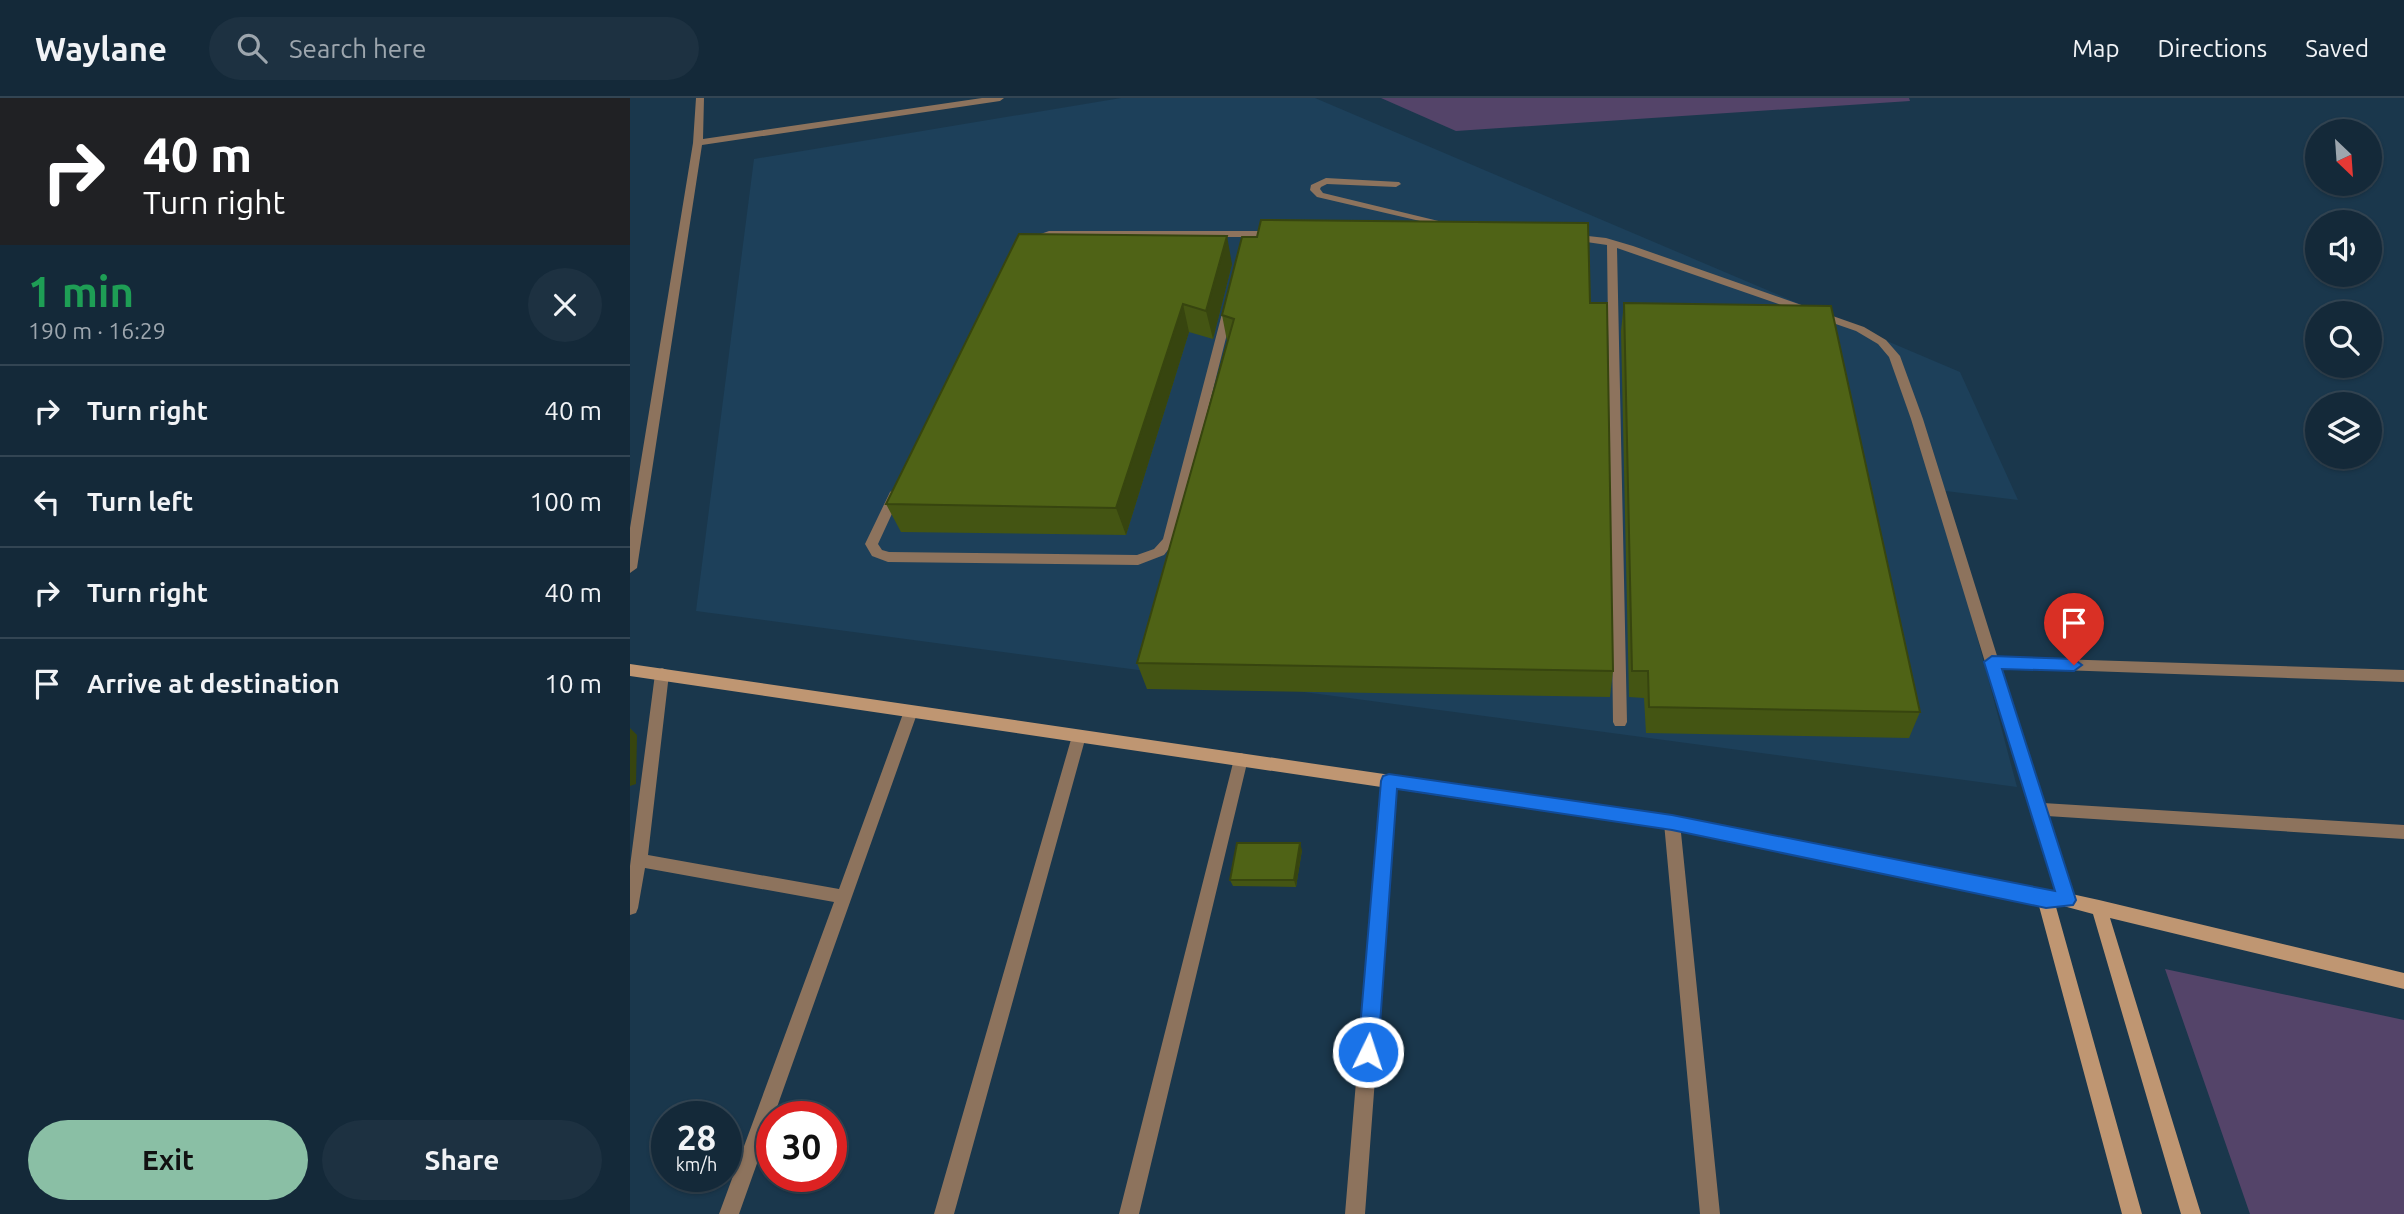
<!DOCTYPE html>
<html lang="en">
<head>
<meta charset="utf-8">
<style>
  :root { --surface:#142939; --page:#1d3141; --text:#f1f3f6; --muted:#9da6ae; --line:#334553; --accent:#8abfa5 }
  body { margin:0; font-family:Ubuntu,sans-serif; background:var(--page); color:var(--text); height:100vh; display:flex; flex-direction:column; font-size:26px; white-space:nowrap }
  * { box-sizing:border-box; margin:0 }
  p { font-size:23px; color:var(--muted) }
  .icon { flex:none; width:38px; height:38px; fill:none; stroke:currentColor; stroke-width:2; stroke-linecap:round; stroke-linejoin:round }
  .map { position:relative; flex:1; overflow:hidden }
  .drawer { display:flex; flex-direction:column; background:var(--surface); width:630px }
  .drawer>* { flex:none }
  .hud { background:#202124; color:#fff; overflow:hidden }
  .needle { width:46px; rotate:155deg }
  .tools { position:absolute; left:1675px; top:21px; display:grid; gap:14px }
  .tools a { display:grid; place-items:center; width:77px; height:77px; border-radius:50%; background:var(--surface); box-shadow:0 2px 5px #0004,0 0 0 2px var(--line); font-size:35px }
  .speed { position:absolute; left:21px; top:1003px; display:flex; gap:14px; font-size:35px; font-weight:700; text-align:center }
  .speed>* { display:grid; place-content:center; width:91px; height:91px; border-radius:50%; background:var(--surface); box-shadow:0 2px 5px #0004,0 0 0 2px var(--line); line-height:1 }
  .speed small { font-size:18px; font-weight:400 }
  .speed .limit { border:10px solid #d22; background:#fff; color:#111 }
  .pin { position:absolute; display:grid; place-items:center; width:60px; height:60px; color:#fff; margin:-72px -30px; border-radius:50% 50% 50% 0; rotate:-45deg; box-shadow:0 0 7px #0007 }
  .pin .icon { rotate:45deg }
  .me { position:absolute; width:77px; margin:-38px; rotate:4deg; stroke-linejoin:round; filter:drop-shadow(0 0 5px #0008) }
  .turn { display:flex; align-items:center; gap:24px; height:147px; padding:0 28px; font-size:32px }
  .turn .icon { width:91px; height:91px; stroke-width:2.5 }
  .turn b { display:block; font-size:49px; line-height:60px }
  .round { display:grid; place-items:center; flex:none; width:74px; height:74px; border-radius:37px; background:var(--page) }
  .overview { display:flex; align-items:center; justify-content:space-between; height:119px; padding:0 28px }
  h1 { font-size:42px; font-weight:700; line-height:52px; color:#1e9e55 }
  .action { display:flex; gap:14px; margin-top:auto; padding:14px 28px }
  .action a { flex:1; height:80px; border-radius:42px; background:var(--accent); color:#111; font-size:28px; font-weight:700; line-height:80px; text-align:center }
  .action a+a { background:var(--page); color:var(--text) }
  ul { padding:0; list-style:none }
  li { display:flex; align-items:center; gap:21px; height:91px; padding:0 28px; border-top:2px solid var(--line) }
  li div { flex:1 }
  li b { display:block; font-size:26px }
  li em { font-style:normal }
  header { display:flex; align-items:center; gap:42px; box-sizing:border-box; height:98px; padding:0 35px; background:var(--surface); border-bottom:2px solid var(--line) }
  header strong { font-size:33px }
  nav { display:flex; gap:38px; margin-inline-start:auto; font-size:24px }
  .search { width:490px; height:63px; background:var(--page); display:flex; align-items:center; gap:18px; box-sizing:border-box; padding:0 24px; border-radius:38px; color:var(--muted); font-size:26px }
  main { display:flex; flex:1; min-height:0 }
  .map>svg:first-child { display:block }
  .built { fill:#1d405a }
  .green { fill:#544469 }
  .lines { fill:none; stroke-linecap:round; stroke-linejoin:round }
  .lane { fill:#8d735d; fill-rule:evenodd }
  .street { fill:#8d735d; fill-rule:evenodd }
  .secondary { fill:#bf9672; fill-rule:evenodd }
  .wall { fill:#445513 }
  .shaded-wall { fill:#37450f }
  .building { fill:#4f6316; stroke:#37450f; stroke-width:2 }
  .route { fill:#1a73e8; stroke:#114b97; stroke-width:2 }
</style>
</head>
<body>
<header>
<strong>Waylane</strong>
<div class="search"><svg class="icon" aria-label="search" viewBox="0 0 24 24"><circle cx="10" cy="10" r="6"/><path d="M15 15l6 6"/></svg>Search here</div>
<nav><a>Map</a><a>Directions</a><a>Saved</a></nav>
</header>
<main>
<section class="drawer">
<div class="hud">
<div class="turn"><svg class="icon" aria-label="right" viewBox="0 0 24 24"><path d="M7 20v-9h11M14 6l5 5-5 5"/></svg><div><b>40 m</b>Turn right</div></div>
</div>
<div class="overview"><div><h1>1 min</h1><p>190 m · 16:29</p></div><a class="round"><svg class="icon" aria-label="close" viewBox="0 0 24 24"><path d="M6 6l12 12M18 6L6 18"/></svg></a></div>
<ul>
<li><svg class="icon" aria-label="right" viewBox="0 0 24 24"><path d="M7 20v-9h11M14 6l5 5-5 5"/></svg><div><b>Turn right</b></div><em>40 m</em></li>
<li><svg class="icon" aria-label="left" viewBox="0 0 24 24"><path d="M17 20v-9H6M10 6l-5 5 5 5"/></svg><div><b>Turn left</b></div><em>100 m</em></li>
<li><svg class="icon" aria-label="right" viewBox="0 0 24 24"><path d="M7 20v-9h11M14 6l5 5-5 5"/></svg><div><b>Turn right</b></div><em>40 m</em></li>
<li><svg class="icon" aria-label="arrive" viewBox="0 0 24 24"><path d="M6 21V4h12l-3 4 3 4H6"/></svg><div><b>Arrive at destination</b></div><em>10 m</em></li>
</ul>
<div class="action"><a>Exit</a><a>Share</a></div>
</section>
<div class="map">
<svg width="1774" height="1116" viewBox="0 0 1774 1116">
  <rect width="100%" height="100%" fill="#1a374c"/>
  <path class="built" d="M491 0H685L1330 274 1388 402 1308 392 1387 689 66 513 124 61Z"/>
  <path class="green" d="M751 0H1279L1280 3 826 33Z
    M1535 871 1774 922V1116H1620Z"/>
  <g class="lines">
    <path class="lane" d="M696 80 769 84 771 86 766 89 697 86 691 89 690 91 693 95 825 127 820 130 687 99 680 92 681 87Z
      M419 133H647L652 136 647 139H420L402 144 397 141Z
      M940 136 976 140 1003 148 1234 229 1256 242 1270 258 1293 321 1369 564 1367 568H1357L1355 564 1281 321 1259 259 1248 246 1226 233 987 150 997 624 995 628H985L983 624 977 147 936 141 935 139Z
      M598 209 603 212 545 443 534 457 508 467 258 464 242 458 235 446 260 394 266 390 272 394 248 446 252 452 259 454 507 457 524 451 533 441 593 212Z"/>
    <path class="street" d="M66 0H74L73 41 352 0H374L370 3 72 47 7 470 0 475V430L63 45Z
      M1362 559 1774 572V584L1371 570 1413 705 1774 727V741L1417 718 1445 802 1443 807 1437 809 1431 807 1355 564 1357 560Z
      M32 570 37 572 39 576 18 757 209 791 274 613 276 609H286L288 613 109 1116H89L204 804 15 770 8 810 6 815 0 817V768L25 576 27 572Z
      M449 632 454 634 456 638 324 1116H304L442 638 444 634Z
      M611 655 616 657 618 661 509 1116H489L604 661 606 657Z
      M759 677 764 679 767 683 735 1116H715L751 683 754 679Z
      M1042 718 1047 720 1050 725 1090 1116H1070L1034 725 1037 720Z"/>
    <path class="secondary" d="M0 566 1042 718 1416 795H1437L1469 802 1774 875V891L1480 820 1571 1116H1551L1463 816 1437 809H1426L1512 1116H1492L1409 808 1042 732 0 578Z"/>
  </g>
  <path class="wall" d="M602 166 583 241 559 234 496 437 271 434 256 406Z
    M960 205 983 573 980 599 517 591 507 565 597 243 592 217Z
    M994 205 1290 614 1279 640 1016 635 1014 600 999 599 991 233Z
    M672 752 666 789 603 788 600 782Z"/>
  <path class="shaded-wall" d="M597 138 602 166 583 241 576 213Z
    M553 206 559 234 496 437 486 410Z
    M0 630 7 637 6 686 0 688Z
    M670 745 672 752 666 789 664 782Z"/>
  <path class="building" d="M631 122 958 125 960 205H977L983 573 507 565 604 221 592 217 612 139H627Z
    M389 136 597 138 576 213 553 206 486 410 256 406Z
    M994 205 1201 208 1290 614 1019 609 1018 573H1002Z
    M607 745H670L664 782H600Z"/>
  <path class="route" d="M1362 558 1444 561 1452 567 1444 573 1372 571 1446 802 1443 807 1416 810 1042 732 767 691 748 954 745 960 738 963 731 960 728 954 751 683 753 678 759 676 1042 717 1425 793 1354 564Z"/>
</svg>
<div class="tools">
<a><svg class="needle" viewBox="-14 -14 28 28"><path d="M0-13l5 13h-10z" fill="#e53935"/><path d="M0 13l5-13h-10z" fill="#9da6ae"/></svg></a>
<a><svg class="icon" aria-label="sound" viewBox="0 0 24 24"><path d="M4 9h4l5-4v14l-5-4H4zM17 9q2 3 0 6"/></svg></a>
<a><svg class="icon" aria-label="search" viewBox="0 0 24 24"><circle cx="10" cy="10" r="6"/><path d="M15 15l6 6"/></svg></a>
<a><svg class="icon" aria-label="layers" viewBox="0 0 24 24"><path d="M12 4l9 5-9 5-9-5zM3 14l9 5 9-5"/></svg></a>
</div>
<div class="speed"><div>28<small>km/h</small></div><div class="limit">30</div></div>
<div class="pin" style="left:1444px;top:567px;background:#d93025"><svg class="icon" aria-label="arrive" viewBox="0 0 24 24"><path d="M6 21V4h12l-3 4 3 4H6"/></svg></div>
<svg class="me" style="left:738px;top:954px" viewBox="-20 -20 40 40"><circle r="17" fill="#1a73e8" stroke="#fff" stroke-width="3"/><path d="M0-11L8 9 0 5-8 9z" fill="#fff"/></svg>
</div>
</main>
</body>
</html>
